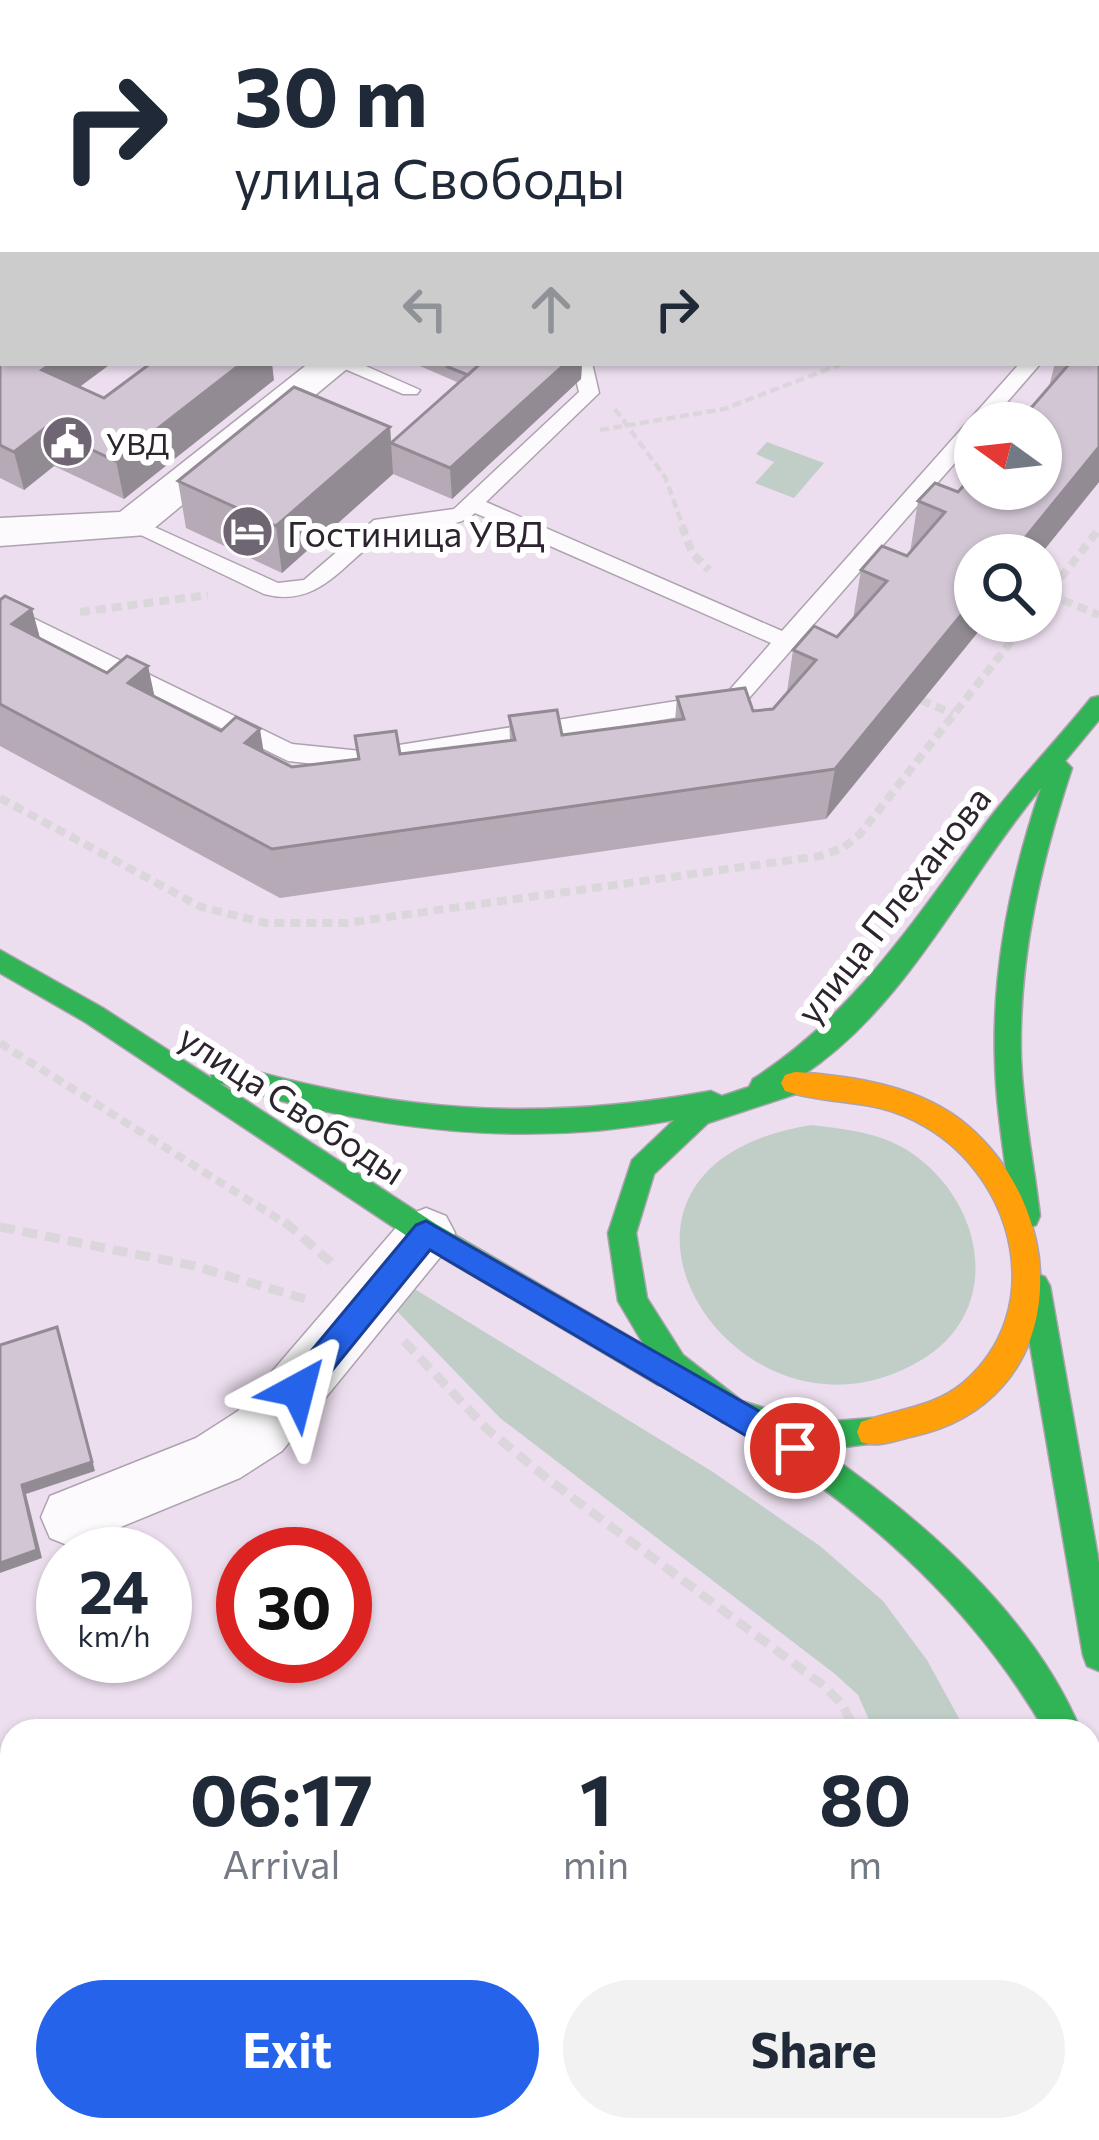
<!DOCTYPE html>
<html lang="en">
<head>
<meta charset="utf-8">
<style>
  :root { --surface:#fff; --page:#f2f2f3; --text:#1f2937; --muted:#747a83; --accent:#2563eb }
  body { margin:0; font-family:Commissioner,sans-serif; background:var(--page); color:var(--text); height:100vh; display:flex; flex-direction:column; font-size:45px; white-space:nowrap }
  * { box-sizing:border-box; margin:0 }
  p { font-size:39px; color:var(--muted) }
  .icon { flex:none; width:66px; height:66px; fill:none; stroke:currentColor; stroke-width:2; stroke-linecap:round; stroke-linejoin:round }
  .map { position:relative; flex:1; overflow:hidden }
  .side { position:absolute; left:0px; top:1719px; width:1101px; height:423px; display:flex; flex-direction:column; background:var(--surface); border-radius:36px 36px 0 0; box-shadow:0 3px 9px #0004 }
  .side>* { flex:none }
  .top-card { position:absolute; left:0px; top:0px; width:1101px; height:366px; box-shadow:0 3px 9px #0004; background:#fff; color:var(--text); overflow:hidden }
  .needle { width:78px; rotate:285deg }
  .tools { position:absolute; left:954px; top:402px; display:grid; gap:24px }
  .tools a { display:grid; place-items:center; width:108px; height:108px; border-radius:50%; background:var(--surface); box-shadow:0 3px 9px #0004; font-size:60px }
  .speed { position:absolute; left:36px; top:1527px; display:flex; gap:24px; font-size:60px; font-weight:700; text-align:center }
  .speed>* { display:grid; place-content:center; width:156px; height:156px; border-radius:50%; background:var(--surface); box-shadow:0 3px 9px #0004; line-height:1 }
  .speed small { font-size:30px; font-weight:400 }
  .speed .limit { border:18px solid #d22; background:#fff; color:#111 }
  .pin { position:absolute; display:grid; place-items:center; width:102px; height:102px; color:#fff; margin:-51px; border:6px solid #fff; border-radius:50%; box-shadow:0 3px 12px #0007 }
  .me { position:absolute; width:132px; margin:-66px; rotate:38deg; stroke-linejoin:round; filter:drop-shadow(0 0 9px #0008) }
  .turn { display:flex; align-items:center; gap:42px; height:252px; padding:0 36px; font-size:54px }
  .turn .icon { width:156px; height:156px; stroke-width:2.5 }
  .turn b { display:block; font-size:84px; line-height:102px }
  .lanes { display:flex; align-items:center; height:114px; padding:0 36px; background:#0003; justify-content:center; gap:60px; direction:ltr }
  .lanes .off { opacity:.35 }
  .eta { display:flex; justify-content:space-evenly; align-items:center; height:204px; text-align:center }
  .eta b { font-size:72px; font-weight:700; line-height:84px }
  .action { display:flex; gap:24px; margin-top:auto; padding:24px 36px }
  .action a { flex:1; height:138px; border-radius:72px; background:var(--accent); color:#fff; font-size:48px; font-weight:700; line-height:138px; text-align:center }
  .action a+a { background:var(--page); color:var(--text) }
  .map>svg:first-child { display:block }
  .green { fill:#c1cec8 }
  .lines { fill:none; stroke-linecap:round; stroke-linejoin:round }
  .lane-casing { stroke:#ada2af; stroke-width:3 }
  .street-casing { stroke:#ada2af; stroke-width:3 }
  .fast-casing { stroke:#ada2af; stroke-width:3 }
  .slow-casing { stroke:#ada2af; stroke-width:3 }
  .path-far2 { stroke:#dbd6db; stroke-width:4.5; stroke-dasharray:9 4.5; stroke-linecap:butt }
  .path-far1 { stroke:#dbd6db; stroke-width:8; stroke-dasharray:10 6; stroke-linecap:butt }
  .path { stroke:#dbd6db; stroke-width:9; stroke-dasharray:15 8; stroke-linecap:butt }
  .lane { fill:#fcfafc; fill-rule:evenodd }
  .street { fill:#fcfafc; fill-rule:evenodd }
  .fast { fill:#30b455; fill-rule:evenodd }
  .slow { fill:#ff9f0a; fill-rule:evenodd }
  .wall { fill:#b5aab6 }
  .shaded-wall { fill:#938b94 }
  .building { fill:#d2c6d4; stroke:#938b94; stroke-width:3 }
  .route { fill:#2563eb; stroke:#184099; stroke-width:3 }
  .labels { text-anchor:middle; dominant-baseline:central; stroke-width:12; stroke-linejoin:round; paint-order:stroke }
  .far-poi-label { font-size:30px; fill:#2d242f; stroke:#fff; text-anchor:start }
  .poi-label { font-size:36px; fill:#2d242f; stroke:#fff; text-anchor:start }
  .street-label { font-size:36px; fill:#2d242f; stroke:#fff }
</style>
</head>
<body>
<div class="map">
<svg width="1099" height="2140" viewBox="0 0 1099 2140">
  <rect width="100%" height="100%" fill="#ecdeee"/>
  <path class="green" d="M767 442 824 463 794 498 755 483 774 462 756 454Z
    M811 1125C844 1129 878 1132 907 1150 983 1198 1006 1308 923 1359 737 1474 544 1168 811 1125Z
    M413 1288 713 1472 820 1546 883 1601 927 1660 966 1731H874L858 1695 835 1674 500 1418 393 1307Z"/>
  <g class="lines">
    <defs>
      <path id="lane" d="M1098 132H1099V143H1098Z
        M1099 158V169H1098V158Z
        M0 167H3V178H0Z
        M331 363H359L420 390 417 394H403Z
        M572 363H592L599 393 486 502 782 631 1020 363H1041L989 423H975V440L742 706 734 708 361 769 288 761 0 619V602L292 744 361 751 727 693 771 643 475 513C452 535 409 518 384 535 343 562 320 609 264 594L120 525 123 520H139L278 583 304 580 374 520 454 509 579 392Z"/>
      <path id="street" d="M0 267H3L0 292Z
        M309 363H354L146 535 0 546V518L120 512Z
        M426 1208 446 1216 455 1233 446 1250 282 1451 240 1478 72 1547 50 1538 41 1517 50 1496 196 1438 238 1411 406 1216Z"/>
      <path id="fast" d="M1099 696V720L1065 761 1072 768C1041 862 1018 959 1021 1059 1023 1112 1034 1164 1040 1216L1036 1225 1026 1228 1016 1225 1012 1216C1006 1164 996 1112 995 1060 992 968 1011 876 1041 788 963 882 907 1006 803 1075L809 1083 805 1091 708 1123 654 1174 636 1233 647 1298 683 1355 742 1401 812 1423 872 1418 883 1422 887 1432 883 1442 822 1450C923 1520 1033 1615 1081 1731H1045C975 1610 876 1521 760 1444L756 1433 722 1422 677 1386 658 1385 416 1242 85 1022 0 973V950L103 1008 211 1078 212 1065 222 1062C391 1112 537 1123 711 1091L722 1096 749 1087 753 1079C856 1013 917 916 989 819 1021 777 1058 739 1091 698ZM219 1083C368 1130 520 1149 674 1120L632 1160 608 1233 618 1301 644 1345 436 1224Z
        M1035 1273 1045 1277 1050 1286 1099 1563V1671L1087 1666 1083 1655 1020 1286 1025 1277Z
        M1089 1772 1099 1776V1831L1089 1827Z"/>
      <path id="slow" d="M795 1072C853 1076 922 1086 968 1126 1075 1219 1068 1402 914 1436 897 1440 878 1448 861 1442L857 1432 861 1422C896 1409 933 1408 963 1383 1048 1311 1016 1180 926 1127 874 1096 835 1107 785 1091L781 1083 785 1075Z"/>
    </defs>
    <use href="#lane" class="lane-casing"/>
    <use href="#street" class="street-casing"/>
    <use href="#fast" class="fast-casing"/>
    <use href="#slow" class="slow-casing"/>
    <path class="path-far2" d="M327 0 335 3
      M977 0 986 3
      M235 3 240 0
      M348 3 352 0
      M789 3 795 0
      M944 3 948 0
      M615 409 665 477 684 529
      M600 430 724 409 844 363"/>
    <path class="path-far1" d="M682 526 692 553 709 570
      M1048 594 1099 615
      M1041 603 1099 529
      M80 612 208 595
      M921 700 953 714
      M0 798 201 907 266 923H346L820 856 843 848 860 834 1027 621
      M0 1043 288 1225"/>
    <path class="path" d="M285 1222 333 1264
      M0 1227 195 1266 305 1299
      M404 1341 487 1429 549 1480 824 1686 842 1704 856 1731
      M965 2130 968 2140"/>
    <use href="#lane" class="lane"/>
    <use href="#street" class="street"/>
    <use href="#fast" class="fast"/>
    <use href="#slow" class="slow"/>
  </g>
  <path class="wall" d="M0 0 3 3V37L0 36Z
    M620 0H751L760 3H620Z
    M1099 165V224H1098Z
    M1099 331V482L1040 555H975V621H987L826 819 280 898 0 746V600L32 609 40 639 107 673 148 666 154 697 292 767 358 759 355 736 400 754 510 741 509 716 562 735 675 721 677 697 753 711 773 709 787 692 793 650 837 637 853 619 861 570 907 556 910 553 918 501 958 492 1049 387 1055 363H1098Z
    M0 336 79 387 104 398 274 380 124 499 54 466 24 490 0 478Z
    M413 363H582L581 379 452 499 393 474 282 573 186 528 178 481 390 427 391 443 459 383Z"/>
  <path class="shaded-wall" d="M140 0H205L200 3H136Z
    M531 0H564L560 3H526Z
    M3 84V126L0 128V86Z
    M52 363H112L51 408 42 370Z
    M242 363H272L274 380 124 499 116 461Z
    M566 363H582L581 379 452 499 450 468Z
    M390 427 393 474 282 573 276 526Z
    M45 428 54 466 24 490 14 452Z
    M1099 447V482L1040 555H1011Z
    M975 598V621H987L826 819 835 769Z
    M32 609 46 660 12 624Z
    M148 666 159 717 128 683Z
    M260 729 268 779 245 743Z
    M57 1327 95 1471 26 1494 42 1558 0 1573V1563Z"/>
  <path class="building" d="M0 0H140L136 3H3Z
    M459 0H531L526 3H455Z
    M651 0H751L760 3H660Z
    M3 37V84L0 86V39Z
    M1098 41H1099V98H1098Z
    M1099 331V447L1011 555H975V598L835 769 272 849 0 704V600L5 596 32 609 12 624 107 673 127 656 148 666 128 683 221 731 236 717 260 729 245 743 292 767 359 759 355 736 396 731 400 754 515 740 509 716 557 710 562 735 684 719 677 697 745 688 753 711 773 709 816 660 793 650 814 626 837 637 887 581 861 570 882 546 907 556 945 512 918 501 935 483 958 492 975 473V489H1041V423H1018L1070 363H1098Z
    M3 333V363H52L42 370 104 398 151 363H242L116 461 45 428 14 452 0 445V336Z
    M453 363H481L468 375 448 367Z
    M481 363H566L450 468 391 443Z
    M294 387 390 427 276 526 178 481Z
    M57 1327 92 1462 22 1485 37 1550 0 1563V1345Z"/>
  <path class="route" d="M426 1221 806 1438 810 1448 806 1458 795 1462 784 1458 430 1250 308 1400 298 1404 287 1400 282 1390 287 1380 416 1225Z"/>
  <defs>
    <symbol id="civic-disc" viewBox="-11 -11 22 22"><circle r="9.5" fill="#706572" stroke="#fff"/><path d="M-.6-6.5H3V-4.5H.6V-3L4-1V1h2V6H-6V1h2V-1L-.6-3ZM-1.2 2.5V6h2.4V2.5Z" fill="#fff"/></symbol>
    <symbol id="hotel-disc" viewBox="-11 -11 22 22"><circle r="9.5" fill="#706572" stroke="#fff"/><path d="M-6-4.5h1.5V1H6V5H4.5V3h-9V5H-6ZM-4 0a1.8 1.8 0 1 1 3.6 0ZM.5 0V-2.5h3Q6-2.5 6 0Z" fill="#fff"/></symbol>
  </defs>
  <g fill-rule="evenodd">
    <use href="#civic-disc" x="38" y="412" width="59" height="59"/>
    <use href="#hotel-disc" x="218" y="502" width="59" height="59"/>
  </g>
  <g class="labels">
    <g class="far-poi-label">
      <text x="106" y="442">УВД</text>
    </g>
    <g class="poi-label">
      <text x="287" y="532">Гостиница УВД</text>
    </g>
    <g class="street-label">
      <text transform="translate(892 904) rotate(-52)">улица Плеханова</text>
      <text transform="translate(293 1103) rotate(33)">улица Свободы</text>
    </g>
  </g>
</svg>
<div class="tools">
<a><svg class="needle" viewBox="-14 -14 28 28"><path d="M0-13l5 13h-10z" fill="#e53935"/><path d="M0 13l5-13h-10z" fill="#747a83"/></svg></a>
<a><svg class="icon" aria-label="search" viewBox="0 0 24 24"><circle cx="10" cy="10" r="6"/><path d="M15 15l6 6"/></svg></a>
</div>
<div class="speed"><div>24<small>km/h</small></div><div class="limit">30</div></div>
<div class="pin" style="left:795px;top:1448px;background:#d93025"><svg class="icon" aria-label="arrive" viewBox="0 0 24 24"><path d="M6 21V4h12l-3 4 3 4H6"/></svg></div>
<svg class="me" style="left:298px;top:1390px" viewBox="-20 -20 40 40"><path d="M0-17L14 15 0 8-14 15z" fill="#2563eb" stroke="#fff" stroke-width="4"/></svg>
<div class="top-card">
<div class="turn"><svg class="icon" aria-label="right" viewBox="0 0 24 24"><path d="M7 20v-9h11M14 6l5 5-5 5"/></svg><div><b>30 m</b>улица Свободы</div></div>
<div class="lanes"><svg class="icon off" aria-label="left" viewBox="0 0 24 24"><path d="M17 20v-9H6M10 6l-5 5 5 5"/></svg><svg class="icon off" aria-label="ahead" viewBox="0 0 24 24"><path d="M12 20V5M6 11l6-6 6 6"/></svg><svg class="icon" aria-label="right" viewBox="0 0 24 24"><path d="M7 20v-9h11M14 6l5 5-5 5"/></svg></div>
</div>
<section class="side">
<div class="eta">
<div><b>06:17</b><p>Arrival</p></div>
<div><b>1</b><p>min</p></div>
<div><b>80</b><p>m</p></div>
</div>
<div class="action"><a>Exit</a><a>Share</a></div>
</section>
</div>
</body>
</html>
